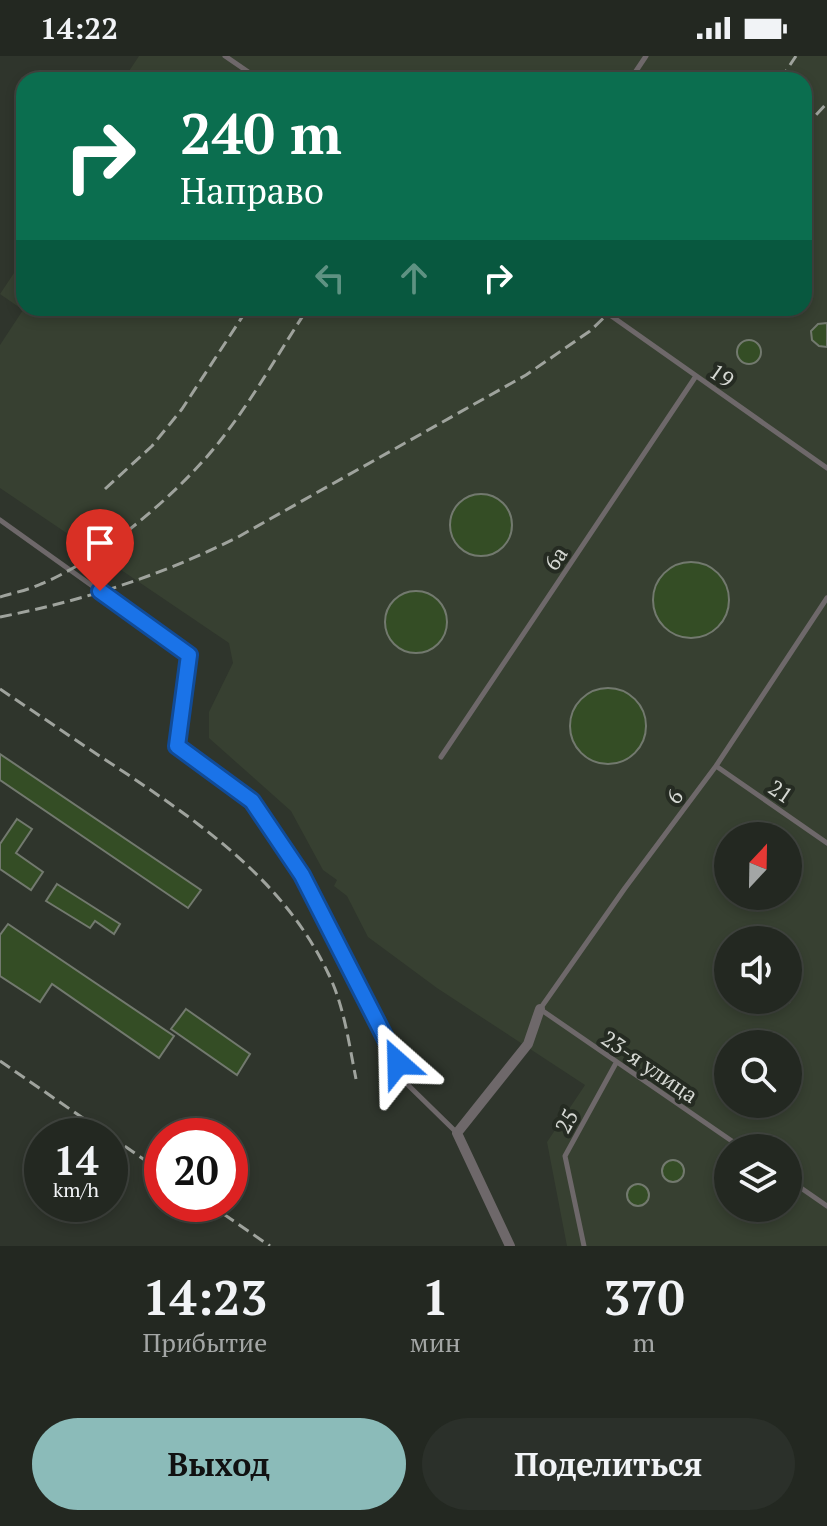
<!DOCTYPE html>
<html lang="ru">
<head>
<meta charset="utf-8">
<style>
  :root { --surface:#232821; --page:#2b302a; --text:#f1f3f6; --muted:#a3a6a5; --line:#40443f; --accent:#8bbbb9 }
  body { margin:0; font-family:"PT Serif",serif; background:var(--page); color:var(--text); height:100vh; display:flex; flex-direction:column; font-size:30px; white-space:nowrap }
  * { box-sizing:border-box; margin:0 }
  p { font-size:26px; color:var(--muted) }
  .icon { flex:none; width:44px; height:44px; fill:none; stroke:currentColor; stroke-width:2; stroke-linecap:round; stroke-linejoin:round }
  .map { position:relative; height:1190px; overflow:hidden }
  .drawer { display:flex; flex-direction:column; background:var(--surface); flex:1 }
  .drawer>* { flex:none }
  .banner { position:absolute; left:16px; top:16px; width:796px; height:244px; border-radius:24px; box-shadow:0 4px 12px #0003,0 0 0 2px var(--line); background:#0b6e4f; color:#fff; overflow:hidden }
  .needle { width:52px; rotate:22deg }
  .buttons { position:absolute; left:714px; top:766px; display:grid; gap:16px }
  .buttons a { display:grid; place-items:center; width:88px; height:88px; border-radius:50%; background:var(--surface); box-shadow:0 4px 12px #0003,0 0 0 2px var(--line); font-size:40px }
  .speed { position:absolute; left:24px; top:1062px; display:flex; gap:16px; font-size:40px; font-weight:700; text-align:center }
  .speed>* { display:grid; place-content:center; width:104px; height:104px; border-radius:50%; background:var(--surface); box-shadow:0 4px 12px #0003,0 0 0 2px var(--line); line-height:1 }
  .speed small { font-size:20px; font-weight:400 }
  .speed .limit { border:12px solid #d22; background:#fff; color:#111 }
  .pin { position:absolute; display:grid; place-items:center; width:68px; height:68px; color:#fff; margin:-82px -34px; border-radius:50% 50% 50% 0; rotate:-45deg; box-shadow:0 0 8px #0007 }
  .pin .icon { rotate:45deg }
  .me { position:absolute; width:88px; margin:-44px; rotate:335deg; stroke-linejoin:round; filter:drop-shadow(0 0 6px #0008) }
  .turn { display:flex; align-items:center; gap:28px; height:168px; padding:0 32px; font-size:36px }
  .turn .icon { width:104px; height:104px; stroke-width:2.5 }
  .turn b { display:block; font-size:56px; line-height:68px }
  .lanes { display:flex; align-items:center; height:76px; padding:0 32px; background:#0003; justify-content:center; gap:40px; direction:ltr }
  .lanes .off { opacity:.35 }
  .eta { display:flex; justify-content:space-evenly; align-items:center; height:136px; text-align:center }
  .eta b { font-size:48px; font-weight:600; line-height:56px }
  .action { display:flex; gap:16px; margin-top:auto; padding:16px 32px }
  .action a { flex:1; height:92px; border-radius:48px; background:var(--accent); color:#111; font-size:32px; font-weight:600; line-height:92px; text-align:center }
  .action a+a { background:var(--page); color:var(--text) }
  .status { display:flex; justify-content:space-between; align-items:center; height:56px; padding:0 40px; background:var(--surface); direction:ltr }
  .status svg { height:22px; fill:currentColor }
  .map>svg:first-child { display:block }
  .built { fill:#374031; fill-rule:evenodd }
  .building { fill:#344d25; stroke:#72796e; stroke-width:2 }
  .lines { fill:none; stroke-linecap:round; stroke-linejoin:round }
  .lane { stroke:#6e686a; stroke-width:5 }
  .street { stroke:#6e686a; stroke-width:10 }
  .rail { stroke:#9fa39d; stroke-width:3; stroke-dasharray:12 6; stroke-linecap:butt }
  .route-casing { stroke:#114b97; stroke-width:20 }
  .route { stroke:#1a73e8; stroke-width:14 }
  .labels { text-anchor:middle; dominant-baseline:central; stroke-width:8; stroke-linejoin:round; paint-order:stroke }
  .street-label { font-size:22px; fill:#d5d8d3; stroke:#252b22 }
</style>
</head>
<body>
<div class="status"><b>14:22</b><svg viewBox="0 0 49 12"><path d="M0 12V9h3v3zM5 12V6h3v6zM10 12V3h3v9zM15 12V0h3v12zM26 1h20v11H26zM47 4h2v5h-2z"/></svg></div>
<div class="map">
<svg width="827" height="1190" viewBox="0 0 827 1190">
  <rect width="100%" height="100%" fill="#2f352c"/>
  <path class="built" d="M139 0H827V1190H567L547 1086 585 1029 437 932 368 881 347 840 334 830 337 824 323 814 291 755 209 682V656L233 607 229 587 0 432V289L23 254 0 238 24 202V252H804V24H123ZM728 780H788V840H728ZM728 884H788V944H728ZM728 988H788V1048H728ZM728 1092H788V1152H728Z"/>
  <path class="building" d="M827 267V291L819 290 812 284 811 275 818 268Z
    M737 296a12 12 0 1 1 24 0a12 12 0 1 1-24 0Z
    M450 469a31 31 0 1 1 62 0a31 31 0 1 1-62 0Z
    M653 544a38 38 0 1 1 76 0a38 38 0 1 1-76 0Z
    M385 566a31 31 0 1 1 62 0a31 31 0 1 1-62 0Z
    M570 670a38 38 0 1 1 76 0a38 38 0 1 1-76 0Z
    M0 698 201 834 188 852 0 724Z
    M17 763 32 773 16 797 43 816 31 834 0 813V788Z
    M57 828 120 868 114 878 95 865 90 872 46 845Z
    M8 868 174 980 159 1002 52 928 40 946 0 920V879Z
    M788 882 799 911 797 924 789 947Z
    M186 953 250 998 237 1019 171 973Z
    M662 1115a11 11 0 1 1 22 0a11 11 0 1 1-22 0Z
    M627 1139a11 11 0 1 1 22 0a11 11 0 1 1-22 0Z"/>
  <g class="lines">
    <path class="lane" d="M225 0 260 24
      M630 24 646 0
      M600 252 827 412
      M0 464 189 599 177 690 252 745 302 819 377 964 408 1029 456 1076
      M441 701 696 320
      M716 710 827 787
      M742 1092 540 953 625 832 716 710 827 542
      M788 1123 827 1150
      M584 1190 565 1100 616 1007"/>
    <path class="street" d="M510 1190 457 1077 528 988 540 953"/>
    <path class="rail" d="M780 24 796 0
      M804 72 827 47
      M105 433 152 390 182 353 248 252
      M0 541C13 537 28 534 41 528 102 503 180 436 220 385 253 343 279 296 308 252
      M0 561C82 545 163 519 238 481L526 319 590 275 614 252
      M0 633C42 661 84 690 127 718 207 772 285 827 328 917 344 949 349 988 356 1023
      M0 1005 109 1080
      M110 1080 162 1116
      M209 1148 270 1190"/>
  </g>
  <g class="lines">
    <defs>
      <path id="route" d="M100 535 189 599 177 690 252 745 302 819 398 1007"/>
    </defs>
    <use href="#route" class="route-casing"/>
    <use href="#route" class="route"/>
  </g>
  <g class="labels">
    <g class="street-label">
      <text transform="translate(722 319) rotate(35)">19</text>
      <text transform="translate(555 502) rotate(-56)">6a</text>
      <text transform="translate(781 735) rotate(34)">21</text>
      <text transform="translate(674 740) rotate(-53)">6</text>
      <text transform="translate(650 1010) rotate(34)">23-я улица</text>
      <text transform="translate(566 1065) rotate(-61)">25</text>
    </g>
  </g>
</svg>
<div class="buttons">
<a><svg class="needle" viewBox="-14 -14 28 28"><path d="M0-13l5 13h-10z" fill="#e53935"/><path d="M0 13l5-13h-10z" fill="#a3a6a5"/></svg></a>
<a><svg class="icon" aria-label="sound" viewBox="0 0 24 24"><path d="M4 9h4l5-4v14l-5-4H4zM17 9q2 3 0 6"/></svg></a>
<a><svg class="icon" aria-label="search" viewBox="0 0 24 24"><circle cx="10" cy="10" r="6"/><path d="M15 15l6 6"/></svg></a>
<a><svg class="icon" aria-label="layers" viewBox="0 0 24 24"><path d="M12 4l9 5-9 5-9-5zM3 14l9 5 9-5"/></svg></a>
</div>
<div class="speed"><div>14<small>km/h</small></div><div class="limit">20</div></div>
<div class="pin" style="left:100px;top:535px;background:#d93025"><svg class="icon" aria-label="arrive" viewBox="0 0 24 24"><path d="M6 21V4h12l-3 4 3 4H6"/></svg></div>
<svg class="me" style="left:398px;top:1007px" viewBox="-20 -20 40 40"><path d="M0-17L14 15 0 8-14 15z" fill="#1a73e8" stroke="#fff" stroke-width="4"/></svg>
<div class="banner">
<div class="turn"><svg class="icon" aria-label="right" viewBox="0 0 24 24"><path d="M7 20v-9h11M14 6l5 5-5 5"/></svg><div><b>240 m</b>Направо</div></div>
<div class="lanes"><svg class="icon off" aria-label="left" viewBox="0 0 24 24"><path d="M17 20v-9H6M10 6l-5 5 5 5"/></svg><svg class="icon off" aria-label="ahead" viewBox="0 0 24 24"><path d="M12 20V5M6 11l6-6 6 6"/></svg><svg class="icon" aria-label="right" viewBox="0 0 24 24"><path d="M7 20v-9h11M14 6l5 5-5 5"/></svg></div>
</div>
</div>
<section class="drawer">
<div class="eta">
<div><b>14:23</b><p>Прибытие</p></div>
<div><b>1</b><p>мин</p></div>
<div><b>370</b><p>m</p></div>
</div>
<div class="action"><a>Выход</a><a>Поделиться</a></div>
</section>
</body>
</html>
